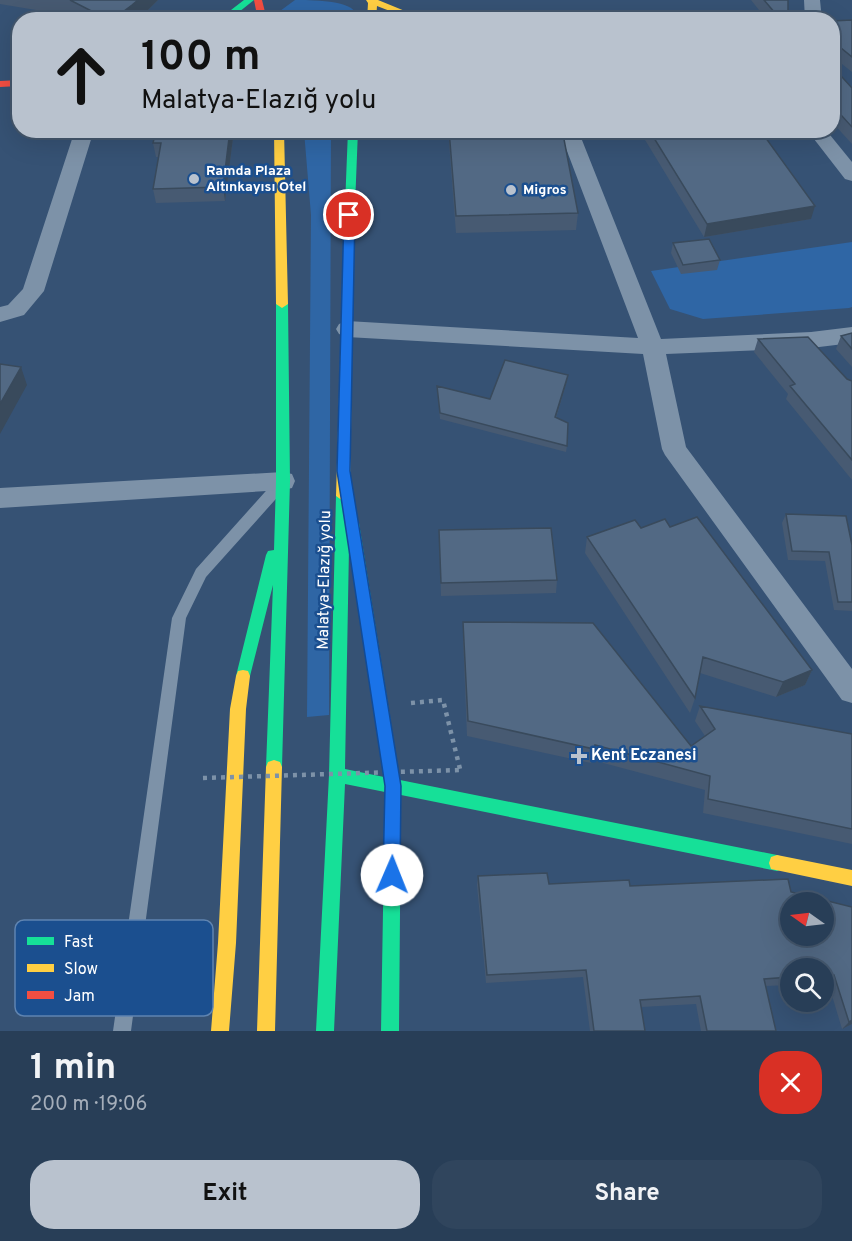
<!DOCTYPE html>
<html lang="en">
<head>
<meta charset="utf-8">
<style>
  :root { --surface:#283e57; --page:#30455d; --text:#f1f3f6; --muted:#a5aeba; --line:#44576d; --accent:#b9c2ce }
  body { margin:0; font-family:Overpass,sans-serif; background:var(--page); color:var(--text); height:100vh; display:flex; flex-direction:column; font-size:22px; white-space:nowrap }
  * { box-sizing:border-box; margin:0 }
  p { font-size:20px; color:var(--muted) }
  .icon { flex:none; width:33px; height:33px; fill:none; stroke:currentColor; stroke-width:2; stroke-linecap:round; stroke-linejoin:round }
  .map { position:relative; height:1031px; overflow:hidden }
  .sheet { display:flex; flex-direction:column; background:var(--surface); flex:1 }
  .sheet>* { flex:none }
  .banner { position:absolute; left:12px; top:12px; width:828px; height:126px; border-radius:24px; box-shadow:0 6px 24px #0002,0 0 0 2px var(--line); background:#b9c2ce; color:#111; overflow:hidden }
  .needle { width:39px; rotate:284deg }
  .controls { position:absolute; left:780px; top:892px; display:grid; gap:12px }
  .controls a { display:grid; place-items:center; width:54px; height:54px; border-radius:50%; background:var(--surface); box-shadow:0 6px 24px #0002,0 0 0 2px var(--line); font-size:30px }
  .pin { position:absolute; display:grid; place-items:center; width:51px; height:51px; color:#fff; margin:-26px; border:3px solid #fff; border-radius:50%; box-shadow:0 2px 6px #0007 }
  .me { position:absolute; width:66px; margin:-33px; rotate:1deg; stroke-linejoin:round; filter:drop-shadow(0 0 4px #0008) }
  .turn { display:flex; align-items:center; gap:21px; height:126px; padding:0 30px; font-size:27px }
  .turn .icon { width:78px; height:78px; stroke-width:2.5 }
  .turn b { display:block; font-size:42px; line-height:51px }
  .round { display:grid; place-items:center; flex:none; width:63px; height:63px; border-radius:24px; background:var(--page) }
  .head { display:flex; align-items:center; justify-content:space-between; height:102px; padding:0 30px }
  h1 { font-size:36px; font-weight:700; line-height:45px }
  .primary-button { display:flex; gap:12px; margin-top:auto; padding:12px 30px }
  .primary-button a { flex:1; height:69px; border-radius:24px; background:var(--accent); color:#111; font-size:24px; font-weight:700; line-height:69px; text-align:center }
  .primary-button a+a { background:var(--page); color:var(--text) }
  .map>svg:first-child { display:block }
  .green { fill:#2f66a5 }
  .lines { fill:none; stroke-linecap:round; stroke-linejoin:round }
  .path { stroke:#7d92a8; stroke-width:4.5; stroke-dasharray:4 5; stroke-linecap:butt }
  .lane { fill:#7d92a8; fill-rule:evenodd }
  .street { fill:#7d92a8; fill-rule:evenodd }
  .fast { fill:#16e098; fill-rule:evenodd }
  .slow { fill:#ffcf43; fill-rule:evenodd }
  .jam { fill:#f24e42; fill-rule:evenodd }
  .path-bridge { stroke:#7d92a8; stroke-width:4.5; stroke-dasharray:4 5; stroke-linecap:butt }
  .wall { fill:#475a72 }
  .shaded-wall { fill:#394a5c }
  .building { fill:#526984; stroke:#394a5c; stroke-width:1.5; fill-rule:evenodd }
  .route { fill:#1a73e8; stroke:#114b97; stroke-width:1.5 }
  .poi-dot { fill:#b9c2ce; stroke:#1b4f8f; stroke-width:2 }
  .labels { text-anchor:middle; dominant-baseline:central; stroke-width:5; stroke-linejoin:round; paint-order:stroke }
  .far-poi-label { font-size:14px; font-weight:bold; fill:#fff; stroke:#1b4f8f; text-anchor:start }
  .street-label { font-size:16px; fill:#fff; stroke:#1b4f8f }
  .poi-label { font-size:16px; font-weight:bold; fill:#fff; stroke:#1b4f8f; text-anchor:start }
  .key { fill:#1b4f8f; stroke:#5f84b1; stroke-width:1.5 }
  .key-label { font-size:16px; fill:#fff }
</style>
</head>
<body>
<div class="map">
<svg width="852" height="1031" viewBox="0 0 852 1031">
  <rect width="100%" height="100%" fill="#365274"/>
  <path class="green" d="M295 0C309 0 364 0 354 19H279L280 11Z
    M304 131H331L329 715 307 717 311 215Z
    M852 242V307L849 308 703 319 670 309 651 271Z"/>
  <g class="lines">
    <path class="path" d="M411 703 443 700 460 769"/>
    <path class="lane" d="M278 482 283 483 285 487 283 491 206 577 186 618 131 1031H113L172 618 196 569 273 483Z"/>
    <path class="street" d="M804 0H820L822 20H805Z
      M75 130H94L44 291 24 315 0 322V307L8 305 23 289Z
      M559 130H578L661 339 811 332 852 327V343L811 348 666 354 686 447 852 669V703L842 700 665 455 662 449 643 354 347 337 339 334 336 329 339 324 347 321 638 338Z
      M807 130H826L852 162V181L845 179Z
      M283 472 292 474 295 481 292 488 283 490 0 508V488Z"/>
    <path class="fast" d="M244 0H254L229 20H218Z
      M348 130H358L354 231 349 234 344 231Z
      M282 300 288 304 290 481 282 767 280 772 274 774 268 772 266 767 273 585 250 676 248 681 243 682 238 681 236 676 266 555 268 551 274 550 276 481V304Z
      M343 491 350 496 349 519H357L359 523 400 780 777 855 783 857 785 863 783 869 777 871 401 795 399 1031H381L385 792 345 784 334 1031H316L329 775 336 496ZM349 547 384 777 345 769Z"/>
    <path class="slow" d="M366 0H378L427 20H413L377 6 376 20H367L368 3Z
      M274 130H284L288 304 282 308 276 304Z
      M349 228 354 231 350 496 343 501 336 496 344 231Z
      M243 670 248 671 250 676 246 709 236 943 229 1031H211L218 943 230 709 236 676 238 671Z
      M274 760 280 762 282 767 275 1031H257L266 767 268 762Z
      M777 855 852 870V886L771 869 769 863 771 857Z"/>
    <path class="jam" d="M254 0H262L267 20H258Z
      M20 80V86L0 87V81Z"/>
    <path class="path-bridge" d="M203 778 460 770"/>
  </g>
  <path class="wall" d="M0 0H158L138 20H79L72 16 0 4Z
    M751 0H788V20H767Z
    M852 20V72L837 60 832 65Z
    M832 66 852 88V144L832 122Z
    M156 130H234L225 201 156 203 153 189 159 157H156L153 143Z
    M448 130H549L578 213 576 230 456 233Z
    M639 130H760L811 219 704 237Z
    M673 243 720 260 717 270 681 274 671 253Z
    M852 333V367L836 349 841 336Z
    M758 339 852 381V480L786 399 788 394 754 352Z
    M568 375 567 381 556 418 567 446 566 452 440 419 437 386 490 399Z
    M786 514 852 545V611L834 610 825 561 788 560 782 523Z
    M670 527 812 670 805 685 776 697 700 673 695 698 690 713 585 553 587 537 641 528Z
    M439 530 557 580 556 593 441 596Z
    M463 622 691 746 705 736 695 721 700 706 852 734V844L703 813 705 790 592 760 591 763 467 736 463 638Z
    M478 876 549 884 630 886 791 892 852 907V1024L842 1029 828 982 824 983V969H790V985L766 986 776 1031H701L696 1004 641 1007 645 1031H590L583 977 486 983 477 885Z"/>
  <path class="shaded-wall" d="M138 0H158L138 20H112Z
    M841 48 837 60 832 65V56Z
    M230 130H234L225 201 223 187Z
    M815 206 811 219 704 237 707 224Z
    M21 367 27 385 0 434V404Z
    M568 375 567 381 554 423 555 417Z
    M812 670 805 685 776 697 783 682Z
    M852 1020V1024L842 1029 849 1022Z"/>
  <path class="building" d="M70 0H138L132 5 112 20H109Z
    M764 0H788V20H781Z
    M852 20V57L841 48 832 56V21Z
    M832 66 852 88V127L832 105Z
    M156 130H230L223 187 153 189 161 143H153Z
    M449 130H549L550 134H563L578 213 456 216Z
    M649 130H760L815 206 707 224Z
    M709 239 720 260 683 265 673 243Z
    M852 333V349L841 336Z
    M808 337 847 379 852 381V460L790 386 795 384 758 339Z
    M505 360 568 375 555 417 568 423 567 446 440 413 437 386 490 399Z
    M0 364 21 367 0 404Z
    M786 514 846 516 852 545V602H838L829 552 792 551Z
    M697 517 812 670 783 682 703 657 695 698 587 537 635 520 641 528 665 519 670 527Z
    M551 528 557 580 441 583 439 530Z
    M463 622 593 623 691 746 715 729 700 706 852 734V829L708 799 710 776 595 745 594 749 468 721Z
    M547 873 549 884 629 880 630 886 788 879 791 892 852 907V1020L849 1022 834 975H824V969H790V977L764 979 776 1031H707L700 996 640 1000 645 1031H594L586 970 487 975 478 876ZM790 903H824V936H790Z"/>
  <path class="route" d="M349 211 355 215 350 471 401 786 400 875 398 881 392 883 386 881 383 875 385 786 337 471 344 215Z"/>
  <g class="poi-dot">
    <circle cx="194" cy="179" r="6"/>
    <circle cx="511" cy="190" r="6"/>
    <path d="M576 747h6v6h6v6h-6v6h-6v-6h-6v-6h6z"/>
  </g>
  <g class="labels">
    <g class="far-poi-label">
      <text x="206" y="171">Ramda Plaza<tspan x="206" dy="16">Altınkayısı Otel</tspan></text>
      <text x="523" y="190">Migros</text>
    </g>
    <g class="street-label">
      <text transform="translate(325 580) rotate(-89)">Malatya-Elazığ yolu</text>
    </g>
    <g class="poi-label">
      <text x="591" y="756">Kent Eczanesi</text>
    </g>
  </g>
  <rect x="15" y="920" width="198" height="96" rx="9" class="key"/>
  <rect x="27" y="937" width="27" height="8" fill="#16e098"/>
  <rect x="27" y="964" width="27" height="8" fill="#ffcf43"/>
  <rect x="27" y="991" width="27" height="8" fill="#f24e42"/>
  <g class="key-label">
    <text x="64" y="947">Fast</text>
    <text x="64" y="974">Slow</text>
    <text x="64" y="1001">Jam</text>
  </g>
</svg>
<div class="controls">
<a><svg class="needle" viewBox="-14 -14 28 28"><path d="M0-13l5 13h-10z" fill="#e53935"/><path d="M0 13l5-13h-10z" fill="#a5aeba"/></svg></a>
<a><svg class="icon" aria-label="search" viewBox="0 0 24 24"><circle cx="10" cy="10" r="6"/><path d="M15 15l6 6"/></svg></a>
</div>
<div class="pin" style="left:349px;top:215px;background:#d93025"><svg class="icon" aria-label="arrive" viewBox="0 0 24 24"><path d="M6 21V4h12l-3 4 3 4H6"/></svg></div>
<svg class="me" style="left:392px;top:875px" viewBox="-20 -20 40 40"><circle r="19" fill="#fff"/><path d="M0-13L10 11 0 6-10 11z" fill="#1a73e8"/></svg>
<div class="banner">
<div class="turn"><svg class="icon" aria-label="ahead" viewBox="0 0 24 24"><path d="M12 20V5M6 11l6-6 6 6"/></svg><div><b>100 m</b>Malatya-Elazığ yolu</div></div>
</div>
</div>
<section class="sheet">
<div class="head"><div><h1>1 min</h1><p>200 m · 19:06</p></div><a class="round" style="background:#d93025;color:#fff"><svg class="icon" aria-label="close" viewBox="0 0 24 24"><path d="M6 6l12 12M18 6L6 18"/></svg></a></div>
<div class="primary-button"><a>Exit</a><a>Share</a></div>
</section>
</body>
</html>
